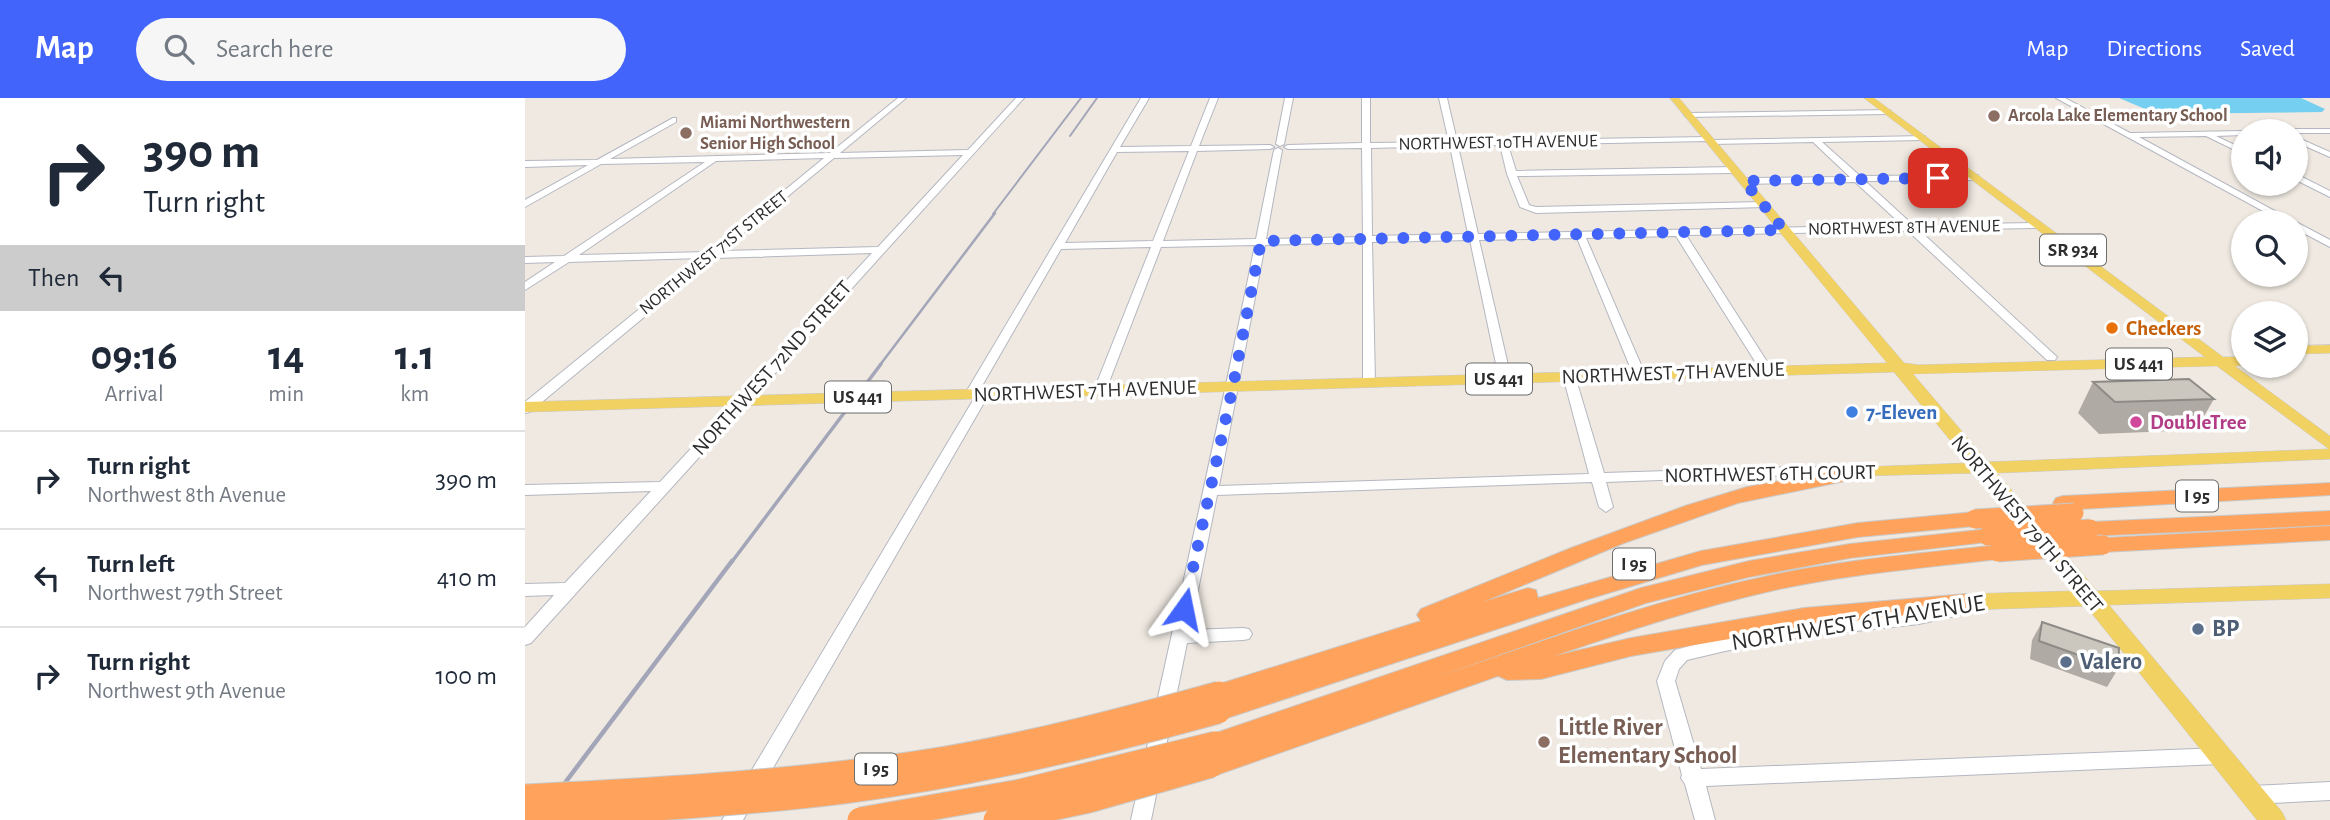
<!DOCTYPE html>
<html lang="en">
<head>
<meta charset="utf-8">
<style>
  :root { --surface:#fff; --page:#f6f6f7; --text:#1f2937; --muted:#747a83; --line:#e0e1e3; --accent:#4264fb }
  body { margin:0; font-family:"Alegreya Sans",sans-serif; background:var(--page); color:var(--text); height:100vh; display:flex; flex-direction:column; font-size:26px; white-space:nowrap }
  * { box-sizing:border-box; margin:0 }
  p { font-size:23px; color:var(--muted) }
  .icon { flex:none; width:38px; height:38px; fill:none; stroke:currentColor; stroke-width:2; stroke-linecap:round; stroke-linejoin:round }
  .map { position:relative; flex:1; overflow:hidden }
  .panel { display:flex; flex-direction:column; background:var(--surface); width:525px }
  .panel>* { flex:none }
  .guide { background:#fff; color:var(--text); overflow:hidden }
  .fabs { position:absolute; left:1706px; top:21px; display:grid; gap:14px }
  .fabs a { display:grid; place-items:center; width:77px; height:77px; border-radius:50%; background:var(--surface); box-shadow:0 2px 5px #0004; font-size:35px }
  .pin { position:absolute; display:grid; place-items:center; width:60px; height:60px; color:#fff; margin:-30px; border-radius:14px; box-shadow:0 4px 10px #0006 }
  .me { position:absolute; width:77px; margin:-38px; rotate:12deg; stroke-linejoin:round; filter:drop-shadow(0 0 5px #0008) }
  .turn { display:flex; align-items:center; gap:24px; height:147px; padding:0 28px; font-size:32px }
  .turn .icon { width:91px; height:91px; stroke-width:2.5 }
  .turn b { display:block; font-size:49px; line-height:60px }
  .then { display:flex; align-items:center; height:66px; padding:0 28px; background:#0003; gap:14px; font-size:26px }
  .eta { display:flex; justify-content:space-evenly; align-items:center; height:119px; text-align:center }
  .eta b { font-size:42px; font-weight:600; line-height:49px }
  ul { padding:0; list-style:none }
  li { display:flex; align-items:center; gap:21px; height:98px; padding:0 28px; border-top:2px solid var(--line) }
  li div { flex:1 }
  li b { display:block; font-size:26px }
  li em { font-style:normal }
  header { display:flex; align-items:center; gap:42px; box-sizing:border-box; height:98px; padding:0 35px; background:var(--accent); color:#fff }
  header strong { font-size:33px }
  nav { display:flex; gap:38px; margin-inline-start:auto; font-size:24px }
  .search { width:490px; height:63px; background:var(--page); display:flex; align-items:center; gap:18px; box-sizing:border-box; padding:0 24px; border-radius:38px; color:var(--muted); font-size:26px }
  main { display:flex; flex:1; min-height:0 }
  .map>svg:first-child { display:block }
  .water { fill:#75cff0 }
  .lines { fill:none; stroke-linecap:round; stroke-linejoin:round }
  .minor-casing { stroke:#b4b7c1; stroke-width:2 }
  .major-casing { stroke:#c9c9c9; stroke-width:1 }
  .highway-casing { stroke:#c9c9c9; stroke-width:2 }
  .minor { fill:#fff; fill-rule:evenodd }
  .major { fill:#f2d163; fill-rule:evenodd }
  .highway { fill:#ffa35c; fill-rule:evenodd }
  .rail-far3 { stroke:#a3a6b8; stroke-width:2 }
  .rail-far2 { stroke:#a3a6b8; stroke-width:2.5 }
  .rail-far1 { stroke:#a3a6b8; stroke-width:3.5 }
  .rail { stroke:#a3a6b8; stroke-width:4.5 }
  .highway-bridge-far1-casing { stroke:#c9c9c9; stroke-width:21; stroke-linecap:butt }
  .highway-bridge-casing { stroke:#c9c9c9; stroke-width:27; stroke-linecap:butt }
  .highway-bridge-far1 { stroke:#ffa35c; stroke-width:19 }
  .highway-bridge { stroke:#ffa35c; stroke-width:25 }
  .wall { fill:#afaba4 }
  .building { fill:#cbc7bf; stroke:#8e8b86; stroke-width:2 }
  .route { stroke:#4264fb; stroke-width:12; stroke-dasharray:0 21.6 }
  .education-dot { fill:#8d6e63; stroke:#fff; stroke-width:2.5 }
  .food-dot { fill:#e8710a; stroke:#fff; stroke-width:2.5 }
  .shop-dot { fill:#3f7fe0; stroke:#fff; stroke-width:2.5 }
  .hotel-dot { fill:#d1479c; stroke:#fff; stroke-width:2.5 }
  .service-dot { fill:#5c6f8a; stroke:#fff; stroke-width:2.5 }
  .labels { text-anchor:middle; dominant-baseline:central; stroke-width:7; stroke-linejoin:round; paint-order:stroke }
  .far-education-label { font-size:18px; font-weight:bold; fill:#785e54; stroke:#fff; text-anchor:start }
  .far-street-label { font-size:18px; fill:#2e2e2e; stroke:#fff }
  .shield { fill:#fff; stroke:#6d6d6d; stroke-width:2 }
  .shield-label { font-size:19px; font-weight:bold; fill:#2e2e2e }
  .food-label { font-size:21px; font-weight:bold; fill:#c56008; stroke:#fff; text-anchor:start }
  .street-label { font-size:21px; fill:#2e2e2e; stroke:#fff }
  .shop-label { font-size:21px; font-weight:bold; fill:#366cbe; stroke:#fff; text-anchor:start }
  .hotel-label { font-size:21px; font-weight:bold; fill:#b23c85; stroke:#fff; text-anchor:start }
  .near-street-label { font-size:24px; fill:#2e2e2e; stroke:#fff }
  .near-service-label { font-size:24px; font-weight:bold; fill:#4e5e75; stroke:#fff; text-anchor:start }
  .near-education-label { font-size:24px; font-weight:bold; fill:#785e54; stroke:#fff; text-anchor:start }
</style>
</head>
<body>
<header>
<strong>Map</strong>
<div class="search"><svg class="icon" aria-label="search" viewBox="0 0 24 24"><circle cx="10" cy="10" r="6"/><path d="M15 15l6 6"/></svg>Search here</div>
<nav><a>Map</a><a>Directions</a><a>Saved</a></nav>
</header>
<main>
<section class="panel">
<div class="guide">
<div class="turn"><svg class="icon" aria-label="right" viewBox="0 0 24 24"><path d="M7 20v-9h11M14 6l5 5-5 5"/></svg><div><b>390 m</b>Turn right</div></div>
<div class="then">Then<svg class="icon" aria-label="left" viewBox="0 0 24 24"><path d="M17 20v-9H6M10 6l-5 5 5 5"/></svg></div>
</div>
<div class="eta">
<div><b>09:16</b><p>Arrival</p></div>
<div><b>14</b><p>min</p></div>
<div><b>1.1</b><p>km</p></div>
</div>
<ul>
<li><svg class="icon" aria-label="right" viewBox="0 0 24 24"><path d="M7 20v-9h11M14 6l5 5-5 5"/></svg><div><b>Turn right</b><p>Northwest 8th Avenue</p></div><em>390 m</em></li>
<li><svg class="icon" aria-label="left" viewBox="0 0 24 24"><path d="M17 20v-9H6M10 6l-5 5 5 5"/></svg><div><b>Turn left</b><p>Northwest 79th Street</p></div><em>410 m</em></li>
<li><svg class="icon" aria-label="right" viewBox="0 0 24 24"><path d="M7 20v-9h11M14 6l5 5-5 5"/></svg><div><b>Turn right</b><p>Northwest 9th Avenue</p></div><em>100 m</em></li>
</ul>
</section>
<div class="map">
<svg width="1805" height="722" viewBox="0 0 1805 722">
  <rect width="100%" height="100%" fill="#efe9e1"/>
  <path class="water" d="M1594 0H1776L1800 11 1797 14 1632 16Z"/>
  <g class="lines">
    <defs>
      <path id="minor" d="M373 0H381L315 55 443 52 491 0H499L6 545 0 547V529L29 497 0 498V486L40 485 126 393 0 397V387L135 384 347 155 190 160 5 314 0 315V304L177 160 44 164 0 192V184L30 164 0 165V159L39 158 180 64 76 66 0 109V102L63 67 0 69V63L72 62 148 20H151V24L85 61 305 55ZM438 57 353 149 197 153 309 60ZM299 60 184 154 54 157 191 63Z
        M616 0H624L595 49 666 48 685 0H693L674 48 745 47 749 49 745 51 672 53 638 143 731 141 749 52 753 50 757 52 741 141 838 139 837 50 763 51 759 49 763 47 837 45V0H845V45L924 44 914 0H922L932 43 1183 39 1187 42 1400 38V42H1397L1297 44 1335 78 1453 77 1454 79 1450 82 1340 83 1388 127 1516 125 1518 127 1513 130 1394 132 1532 259 1530 262H1522L1383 133 1161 137 1248 273 1246 276H1238L1151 138 1061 140 1120 276 1114 280 1108 276 1052 140 954 142 986 280 980 284 974 280 945 142 847 144 850 284 844 288 838 284V144L740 147 694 388 1064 376 1038 278 1044 274 1050 278 1079 375 1272 369 1324 370 1331 374 1324 378 1272 377 1081 384 1088 409 1081 414 1074 409 1067 384 692 397 665 532 718 530 724 531 727 536 724 541 718 542 662 545 626 722H606C648 530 691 340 730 147L636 149 581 292 575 296 569 292 626 149 536 151 454 293H463L464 296 218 722H197L450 299H441L440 296ZM1182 43 1186 46 1288 44 1325 79 1218 80 1214 83 1218 86 1330 84 1377 127 953 136 933 48 975 47 982 76 995 109 1011 115 1241 109 1243 107 1238 104 1011 109 1004 107 992 78 1209 75 1213 72 1209 69 991 73 983 47ZM925 48 943 136 847 138 846 50ZM664 53 628 143 540 145 592 54Z
        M760 0H768L759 46 755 48 751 46Z
        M1531 0H1540L1605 35 1718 33H1720L1718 37 1691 38 1718 51V56L1681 38 1614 39 1770 124H1758Z
        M1365 12 1366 14 1362 16 1163 19 1159 17 1163 15Z
        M1771 31H1805V35H1771V33H1767Z
        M1771 39 1805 54V59L1771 44Z
        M1771 76 1805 93V99L1771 82Z
        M1771 124 1805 142V149L1771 131Z
        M1441 498 1447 500 1449 504 1435 517 1394 526 1276 539 1200 553 1162 562 1154 571 1150 583 1176 671 1695 650 1702 652 1705 658 1702 664 1695 666 1181 688 1190 722H1170L1160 686 1156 680 1157 677 1132 583 1140 563 1150 552 1200 539 1276 527 1394 514 1424 508Z
        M1805 684V702L1727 706 1720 703 1717 697 1720 691 1727 688Z"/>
      <path id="major" d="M1145 0H1154L1379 265 1393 267 1680 259 1339 0H1349L1698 259H1718V267L1710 268 1805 338V361L1472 375 1572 493 1805 486V500L1584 507 1757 714 1761 722H1732L1561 508 1441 512 1434 509 1431 504 1434 499 1441 496 1549 493 1453 375 1331 378 1328 374 1331 370 1337 369 1444 365 1369 274 0 314V304L1362 265ZM1692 268 1804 351 1463 364 1388 276Z
        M1805 247V255L1771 256V248Z"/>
      <path id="highway" d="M1337 368 1344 370 1347 374 1344 378 1213 405 1099 445 958 504 1003 490 1011 492 1013 500 1176 453 1333 425 1450 414 1457 416 1460 421 1457 426 1450 428 1333 439 1177 467 1060 502 693 623 684 620 680 613 684 606 688 604 681 596 685 589 896 523 892 517 896 511 1046 450 1160 408 1222 389Z
        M1805 385V397L1538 412 1531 410 1528 405 1531 400 1538 398Z
        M1805 413V427L1565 438 1558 436 1554 431 1558 426 1565 424Z
        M1805 428V442L1578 454 1570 452 1567 447 1570 442 1578 440Z
        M1463 431 1471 433 1474 438 1471 443 1325 460 1224 479 1121 505 906 581C1019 543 1133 500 1252 476 1325 461 1399 455 1473 447L1481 449 1484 454 1481 459 1473 461C1398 470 1323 476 1250 492 1174 509 1102 533 1029 558L1106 540 1279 510 1441 496 1449 498 1452 504 1449 510 1279 528 1106 558 1016 581 982 582 973 578 686 679 676 675 672 667 676 659 686 655 682 654 678 646 682 638 1116 490 1224 463 1325 446Z"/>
    </defs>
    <use href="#minor" class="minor-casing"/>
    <use href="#major" class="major-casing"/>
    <use href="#highway" class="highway-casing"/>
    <use href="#minor" class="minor"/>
    <use href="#major" class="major"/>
    <use href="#highway" class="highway"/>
    <path class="rail-far3" d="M545 38 572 0
      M468 116 556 0"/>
    <path class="rail-far2" d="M355 267 470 115"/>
    <path class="rail-far1" d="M206 465 356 266"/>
    <path class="rail" d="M12 722 207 463"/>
    <defs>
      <path id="highway-bridge-far1" d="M1450 421 1549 415
        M1463 438 1565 431
        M1473 454 1578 447"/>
      <path id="highway-bridge" d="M0 699C141 692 282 684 421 661 513 645 604 621 694 596
        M0 717C106 712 213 706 318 693 445 677 570 647 693 613
        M335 722 495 694 691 646
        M471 722 564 702 686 667"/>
    </defs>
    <use href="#highway-bridge-far1" class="highway-bridge-far1-casing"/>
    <use href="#highway-bridge" class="highway-bridge-casing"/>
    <use href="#highway-bridge-far1" class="highway-bridge-far1"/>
    <use href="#highway-bridge" class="highway-bridge"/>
  </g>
  <path class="wall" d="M1568 284 1689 301 1671 332 1574 336 1553 315Z
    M1517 524 1593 571 1582 589 1505 561 1507 542Z"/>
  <path class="building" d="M1664 281 1689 301 1590 304 1568 284Z
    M1517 524 1594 550 1593 571 1514 543Z"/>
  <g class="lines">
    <path class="route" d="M659 511 708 288 736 143 1259 132 1219 83 1413 80"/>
  </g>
  <g class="education-dot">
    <circle cx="1469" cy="18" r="7"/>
    <circle cx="161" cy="35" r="7"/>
    <circle cx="1019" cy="644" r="7"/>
  </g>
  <circle class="food-dot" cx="1587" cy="230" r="7"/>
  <circle class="shop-dot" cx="1327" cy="314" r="7"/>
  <circle class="hotel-dot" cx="1611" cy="324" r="7"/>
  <g class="service-dot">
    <circle cx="1673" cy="531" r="7"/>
    <circle cx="1541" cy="564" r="7"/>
  </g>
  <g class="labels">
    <g class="far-education-label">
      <text x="1483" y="18">Arcola Lake Elementary School</text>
      <text x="175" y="25">Miami Northwestern<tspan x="175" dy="21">Senior High School</tspan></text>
    </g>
    <g class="far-street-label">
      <text transform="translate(973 45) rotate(-1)">NORTHWEST 10TH AVENUE</text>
      <text transform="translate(1379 130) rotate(-1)">NORTHWEST 8TH AVENUE</text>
      <text transform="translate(189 155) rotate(-39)">NORTHWEST 71ST STREET</text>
    </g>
    <g class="shield">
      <rect x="1515" y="136.5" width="66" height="31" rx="5"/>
      <rect x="1581" y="250.5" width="66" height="31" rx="5"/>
      <rect x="941" y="265.5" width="66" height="31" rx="5"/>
      <rect x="300" y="283.5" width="66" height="31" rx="5"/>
      <rect x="1651" y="382.5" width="42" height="31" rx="5"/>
      <rect x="1088" y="450.5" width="42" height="31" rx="5"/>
      <rect x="330" y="655.5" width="42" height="31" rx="5"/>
    </g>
    <g class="shield-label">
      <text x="1548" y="152">SR 934</text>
      <text x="1614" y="266">US 441</text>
      <text x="974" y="281">US 441</text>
      <text x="333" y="299">US 441</text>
      <text x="1672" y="398">I 95</text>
      <text x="1109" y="466">I 95</text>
      <text x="351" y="671">I 95</text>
    </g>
    <g class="food-label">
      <text x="1601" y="230">Checkers</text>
    </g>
    <g class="street-label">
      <text transform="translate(247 270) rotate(-48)">NORTHWEST 72ND STREET</text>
      <text transform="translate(1148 275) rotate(-2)">NORTHWEST 7TH AVENUE</text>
      <text transform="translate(560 293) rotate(-2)">NORTHWEST 7TH AVENUE</text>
      <text transform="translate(1245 376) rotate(-1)">NORTHWEST 6TH COURT</text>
      <text transform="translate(1502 426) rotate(50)">NORTHWEST 79TH STREET</text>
    </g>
    <g class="shop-label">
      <text x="1341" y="314">7-Eleven</text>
    </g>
    <g class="hotel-label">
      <text x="1625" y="324">DoubleTree</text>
    </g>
    <g class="near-street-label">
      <text transform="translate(1333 525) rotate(-9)">NORTHWEST 6TH AVENUE</text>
    </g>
    <g class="near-service-label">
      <text x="1687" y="531">BP</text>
      <text x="1555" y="564">Valero</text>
    </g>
    <g class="near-education-label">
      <text x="1033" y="630">Little River<tspan x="1033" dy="28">Elementary School</tspan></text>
    </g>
  </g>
</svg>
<div class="fabs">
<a><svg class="icon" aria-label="sound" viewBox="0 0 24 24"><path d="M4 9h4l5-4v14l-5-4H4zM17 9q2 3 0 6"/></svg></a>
<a><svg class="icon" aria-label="search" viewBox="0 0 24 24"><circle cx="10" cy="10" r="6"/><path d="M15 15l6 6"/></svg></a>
<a><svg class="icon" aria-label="layers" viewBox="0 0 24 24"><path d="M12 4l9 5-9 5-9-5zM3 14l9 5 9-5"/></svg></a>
</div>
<div class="pin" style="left:1413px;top:80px;background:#d93025"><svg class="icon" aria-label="arrive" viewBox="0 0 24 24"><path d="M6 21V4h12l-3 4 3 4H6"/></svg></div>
<svg class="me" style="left:659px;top:511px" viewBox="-20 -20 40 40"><path d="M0-17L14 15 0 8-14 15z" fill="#4264fb" stroke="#fff" stroke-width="4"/></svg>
</div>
</main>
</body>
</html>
